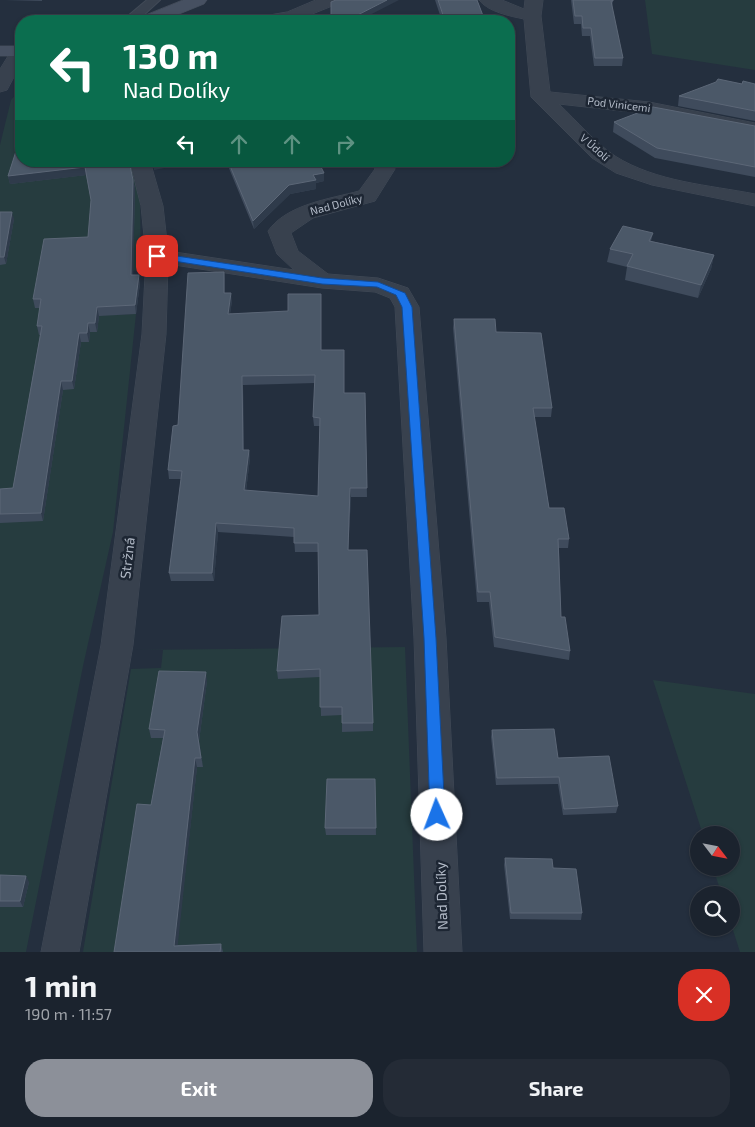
<!DOCTYPE html>
<html lang="en">
<head>
<meta charset="utf-8">
<style>
  :root { --surface:#1b232e; --page:#242b36; --text:#f1f3f6; --muted:#a0a4aa; --line:#39404a; --accent:#8c9099 }
  body { margin:0; font-family:"Exo 2",sans-serif; background:var(--page); color:var(--text); height:100vh; display:flex; flex-direction:column; font-size:19px; white-space:nowrap }
  * { box-sizing:border-box; margin:0 }
  p { font-size:16px; color:var(--muted) }
  .icon { flex:none; width:28px; height:28px; fill:none; stroke:currentColor; stroke-width:2; stroke-linecap:round; stroke-linejoin:round }
  .map { position:relative; height:952px; overflow:hidden }
  .details { display:flex; flex-direction:column; background:var(--surface); flex:1 }
  .details>* { flex:none }
  .hud { position:absolute; left:15px; top:15px; width:500px; height:152px; border-radius:20px; box-shadow:0 1px 4px #0004,0 0 0 1px var(--line); background:#0b6e4f; color:#fff; overflow:hidden }
  .needle { width:32px; rotate:122deg }
  .controls { position:absolute; left:690px; top:826px; display:grid; gap:10px }
  .controls a { display:grid; place-items:center; width:50px; height:50px; border-radius:50%; background:var(--surface); box-shadow:0 1px 4px #0004,0 0 0 1px var(--line); font-size:25px }
  .pin { position:absolute; display:grid; place-items:center; width:42px; height:42px; color:#fff; margin:-21px; border-radius:10px; box-shadow:0 2px 8px #0006 }
  .me { position:absolute; width:55px; margin:-28px; rotate:358deg; stroke-linejoin:round; filter:drop-shadow(0 0 4px #0008) }
  .turn { display:flex; align-items:center; gap:18px; height:105px; padding:0 25px; font-size:22px }
  .turn .icon { width:65px; height:65px; stroke-width:2.5 }
  .turn b { display:block; font-size:35px; line-height:42px }
  .lanes { display:flex; align-items:center; height:48px; padding:0 25px; background:#0003; justify-content:center; gap:25px; direction:ltr }
  .lanes .off { opacity:.35 }
  .round { display:grid; place-items:center; flex:none; width:52px; height:52px; border-radius:20px; background:var(--page) }
  .head { display:flex; align-items:center; justify-content:space-between; height:85px; padding:0 25px }
  h1 { font-size:30px; font-weight:700; line-height:38px }
  .cta { display:flex; gap:10px; margin-top:auto; padding:10px 25px }
  .cta a { flex:1; height:58px; border-radius:20px; background:var(--accent); color:#fff; font-size:20px; font-weight:700; line-height:58px; text-align:center }
  .cta a+a { background:var(--page); color:var(--text) }
  .map>svg:first-child { display:block }
  .green { fill:#263c3f }
  .lines { fill:none; stroke-linecap:round; stroke-linejoin:round }
  .lane-casing { stroke:#414a57; stroke-width:2 }
  .street-casing { stroke:#414a57; stroke-width:1 }
  .secondary-casing { stroke:#414a57; stroke-width:1 }
  .lane { fill:#38414e; fill-rule:evenodd }
  .street { fill:#38414e; fill-rule:evenodd }
  .secondary { fill:#465061; fill-rule:evenodd }
  .wall { fill:#3f4b5c; fill-rule:evenodd }
  .shaded-wall { fill:#2f3b4b }
  .building { fill:#4b5868; stroke:#5c6777; fill-rule:evenodd }
  .route { fill:#1a73e8; stroke:#114b97 }
  .labels { text-anchor:middle; dominant-baseline:central; stroke-width:5; stroke-linejoin:round; paint-order:stroke }
  .far-street-label { font-size:11px; fill:#b4bcc9; stroke:#1d2633 }
  .street-label { font-size:14px; fill:#b4bcc9; stroke:#1d2633 }
</style>
</head>
<body>
<div class="map">
<svg width="755" height="952" viewBox="0 0 755 952">
  <rect width="100%" height="100%" fill="#242f3e"/>
  <path class="green" d="M645 0H755V70L652 54Z
    M21 89V161L60 177 134 169 140 202 141 270 113 273 107 315 136 314 113 532 83 666 26 952H0V145L11 100Z
    M405 647 417 952H83L131 669 161 668 163 650H133Z
    M653 680 755 694V952H740L731 924V895H722L713 868H731V835H703Z"/>
  <g class="lines">
    <defs>
      <path id="lane" d="M147 0H160L137 21H122Z"/>
      <path id="street" d="M316 0H340L337 4 295 21H255L258 17 287 12Z
        M479 0H502L524 9 525 0H543L541 16 550 92 649 102 755 123V135L649 114 559 104C577 121 594 142 615 156 656 182 709 185 755 194V206L652 185 616 173 592 158 531 97 524 19C510 16 488 12 479 0Z
        M21 47V64L7 90 0 92V69L13 48Z
        M130 161H150L163 206 168 251 294 270 277 254 268 231C287 204 330 199 359 191L375 169 372 161H392L395 169 375 201 313 218 291 233 298 251 328 274 378 278 408 288 419 307 446 638 462 952H424L414 638 395 307 390 298 375 292 322 288 168 264 166 334 133 645 79 952H41L101 645 142 334 146 256 141 206Z"/>
      <path id="secondary" d="M183 0H207L204 4 162 21H138L141 17Z
        M0 46H21V56H0Z"/>
    </defs>
    <use href="#lane" class="lane-casing"/>
    <use href="#street" class="street-casing"/>
    <use href="#secondary" class="secondary-casing"/>
    <use href="#lane" class="lane"/>
    <use href="#street" class="street"/>
    <use href="#secondary" class="secondary"/>
  </g>
  <path class="wall" d="M5 0H42V1Z
    M435 0H477L485 21H442Z
    M571 0H613L612 8 623 58 622 66H594L590 36H582L581 24H574Z
    M742 84H755V121L678 106 679 96Z
    M614 122 755 126V177L655 158 613 132Z
    M18 145 133 180 135 188 133 275 140 283 136 314 99 316 97 332H90L89 342H81L74 389 63 390 43 521 0 523V489L13 488 40 335H39L37 326 40 308H35L33 299 88 237 91 200 86 175 10 184 8 176Z
    M226 161H324V164L320 165 324 181 316 183V189L290 194 254 229Z
    M0 212 14 219 6 264 0 265Z
    M653 233 651 241 714 255 711 269 698 298 625 280 627 267 607 262 610 249Z
    M224 272 225 293 232 301 230 313 321 350 344 393H365L367 497H351L348 550 373 723V731L342 732V715L321 716 320 677 278 679 277 671 319 615 318 552H295L294 537 218 532 214 581H171L169 573 181 479H169L168 470 178 425ZM315 383 313 417 314 426H320L318 496 246 491 250 458 249 450H244L243 385Z
    M454 319 496 332 552 408 551 417H534L549 508 569 539 568 548H559L561 617 570 651 569 660 494 647 489 602H477L453 328Z
    M207 681 199 741 203 767H197L177 945 221 944 223 952H114L151 805 163 738H151L149 729Z
    M492 730 558 758 618 806 616 813 563 815 558 784 496 785 491 737Z
    M375 779 376 835H326L325 828Z
    M505 858 553 868 582 913 581 920 510 919 504 865Z
    M0 875 29 882 23 907H0Z"/>
  <path class="shaded-wall" d="M387 0H399L358 21H346Z
    M153 161H200L154 170Z
    M316 161H324V164L316 166Z
    M85 167 87 175 10 184 8 176Z
    M324 173V181L316 183V189L290 194 254 229 253 221 289 185 313 175Z
    M133 180 135 188 133 283 131 275Z
    M12 212 14 219 6 264 4 257Z
    M714 255 711 269 698 298 701 285Z
    M224 272 225 280V302L224 293Z
    M139 275 140 283 136 314 135 305Z
    M231 293 232 301 229 322 228 314Z
    M97 307 99 316 97 332 95 323Z
    M88 323 90 332 89 342 87 333Z
    M79 333 81 342 74 389 72 381Z
    M242 376 243 385 244 458 243 450Z
    M61 381 63 390 43 521 41 513Z
    M249 450 250 458 245 499 244 490Z
    M350 488 351 497 348 559V550Z
    M216 523 218 532 214 581 212 573Z
    M206 672 207 681 199 741 203 767 197 732Z
    M195 758 197 767 177 952 174 946Z
    M26 876 29 882 23 907 20 901Z"/>
  <path class="building" d="M336 0H387L346 21H331V2Z
    M438 0H477L485 21H445Z
    M573 0H613V1H611L623 58H595L591 28H583L582 16H575Z
    M718 79 742 84 743 81 755 84V111L679 96 716 82Z
    M653 107 755 126V167L657 148 614 122Z
    M18 145H21V161H129L133 180 131 275H139L135 305 97 307 95 323H88L87 333H79L72 381H61L41 513 0 514V489L13 488 42 326H37L41 299H33L44 239 88 237 91 200 85 167 8 176Z
    M228 161H318L324 173 313 175 316 180 289 185 253 221Z
    M0 212H12L4 257H0Z
    M623 226 653 233 649 241 714 255 701 285 627 266 633 254 610 249Z
    M224 272V293H231L228 314 288 311V294H321V350H344V393H365L367 488H350L348 550H367L373 723H342V707H320V669L277 671 282 616 319 615 318 543H294V528L216 523 212 573H169L182 471 168 470 173 426 178 425 188 273ZM315 375 313 417 320 418 318 496 244 490 249 450H243L242 376Z
    M454 319H495L496 332 541 333 552 408H533L549 508H564L569 539H558L561 617H565L570 651 495 637 490 592H478Z
    M159 671 206 672 197 732 201 758H195L174 946 221 944 220 952H114L137 804 151 805 165 730 149 729Z
    M554 729 558 758 609 756 618 806 564 809 559 777 497 778 492 730Z
    M327 779H375L376 828H325Z
    M505 858 552 859 553 868 576 869 582 913H511Z
    M0 875 26 876 20 901H0Z"/>
  <path class="route" d="M157 253 322 278 378 282 405 293 412 307 436 638 445 815 442 819 437 821 432 819 430 815 424 638 402 307 396 295 377 287 322 284 154 258 153 256Z"/>
  <g class="labels">
    <g class="far-street-label">
      <text transform="translate(619 104) rotate(7)">Pod Vinicemi</text>
      <text transform="translate(595 147) rotate(41)">V Údolí</text>
      <text transform="translate(336 204) rotate(-15)">Nad Dolíky</text>
    </g>
    <g class="street-label">
      <text transform="translate(127 558) rotate(-83)">Stržná</text>
      <text transform="translate(441 896) rotate(-92)">Nad Dolíky</text>
    </g>
  </g>
</svg>
<div class="controls">
<a><svg class="needle" viewBox="-14 -14 28 28"><path d="M0-13l5 13h-10z" fill="#e53935"/><path d="M0 13l5-13h-10z" fill="#a0a4aa"/></svg></a>
<a><svg class="icon" aria-label="search" viewBox="0 0 24 24"><circle cx="10" cy="10" r="6"/><path d="M15 15l6 6"/></svg></a>
</div>
<div class="pin" style="left:157px;top:256px;background:#d93025"><svg class="icon" aria-label="arrive" viewBox="0 0 24 24"><path d="M6 21V4h12l-3 4 3 4H6"/></svg></div>
<svg class="me" style="left:437px;top:815px" viewBox="-20 -20 40 40"><circle r="19" fill="#fff"/><path d="M0-13L10 11 0 6-10 11z" fill="#1a73e8"/></svg>
<div class="hud">
<div class="turn"><svg class="icon" aria-label="left" viewBox="0 0 24 24"><path d="M17 20v-9H6M10 6l-5 5 5 5"/></svg><div><b>130 m</b>Nad Dolíky</div></div>
<div class="lanes"><svg class="icon" aria-label="left" viewBox="0 0 24 24"><path d="M17 20v-9H6M10 6l-5 5 5 5"/></svg><svg class="icon off" aria-label="ahead" viewBox="0 0 24 24"><path d="M12 20V5M6 11l6-6 6 6"/></svg><svg class="icon off" aria-label="ahead" viewBox="0 0 24 24"><path d="M12 20V5M6 11l6-6 6 6"/></svg><svg class="icon off" aria-label="right" viewBox="0 0 24 24"><path d="M7 20v-9h11M14 6l5 5-5 5"/></svg></div>
</div>
</div>
<section class="details">
<div class="head"><div><h1>1 min</h1><p>190 m · 11:57</p></div><a class="round" style="background:#d93025;color:#fff"><svg class="icon" aria-label="close" viewBox="0 0 24 24"><path d="M6 6l12 12M18 6L6 18"/></svg></a></div>
<div class="cta"><a>Exit</a><a>Share</a></div>
</section>
</body>
</html>
